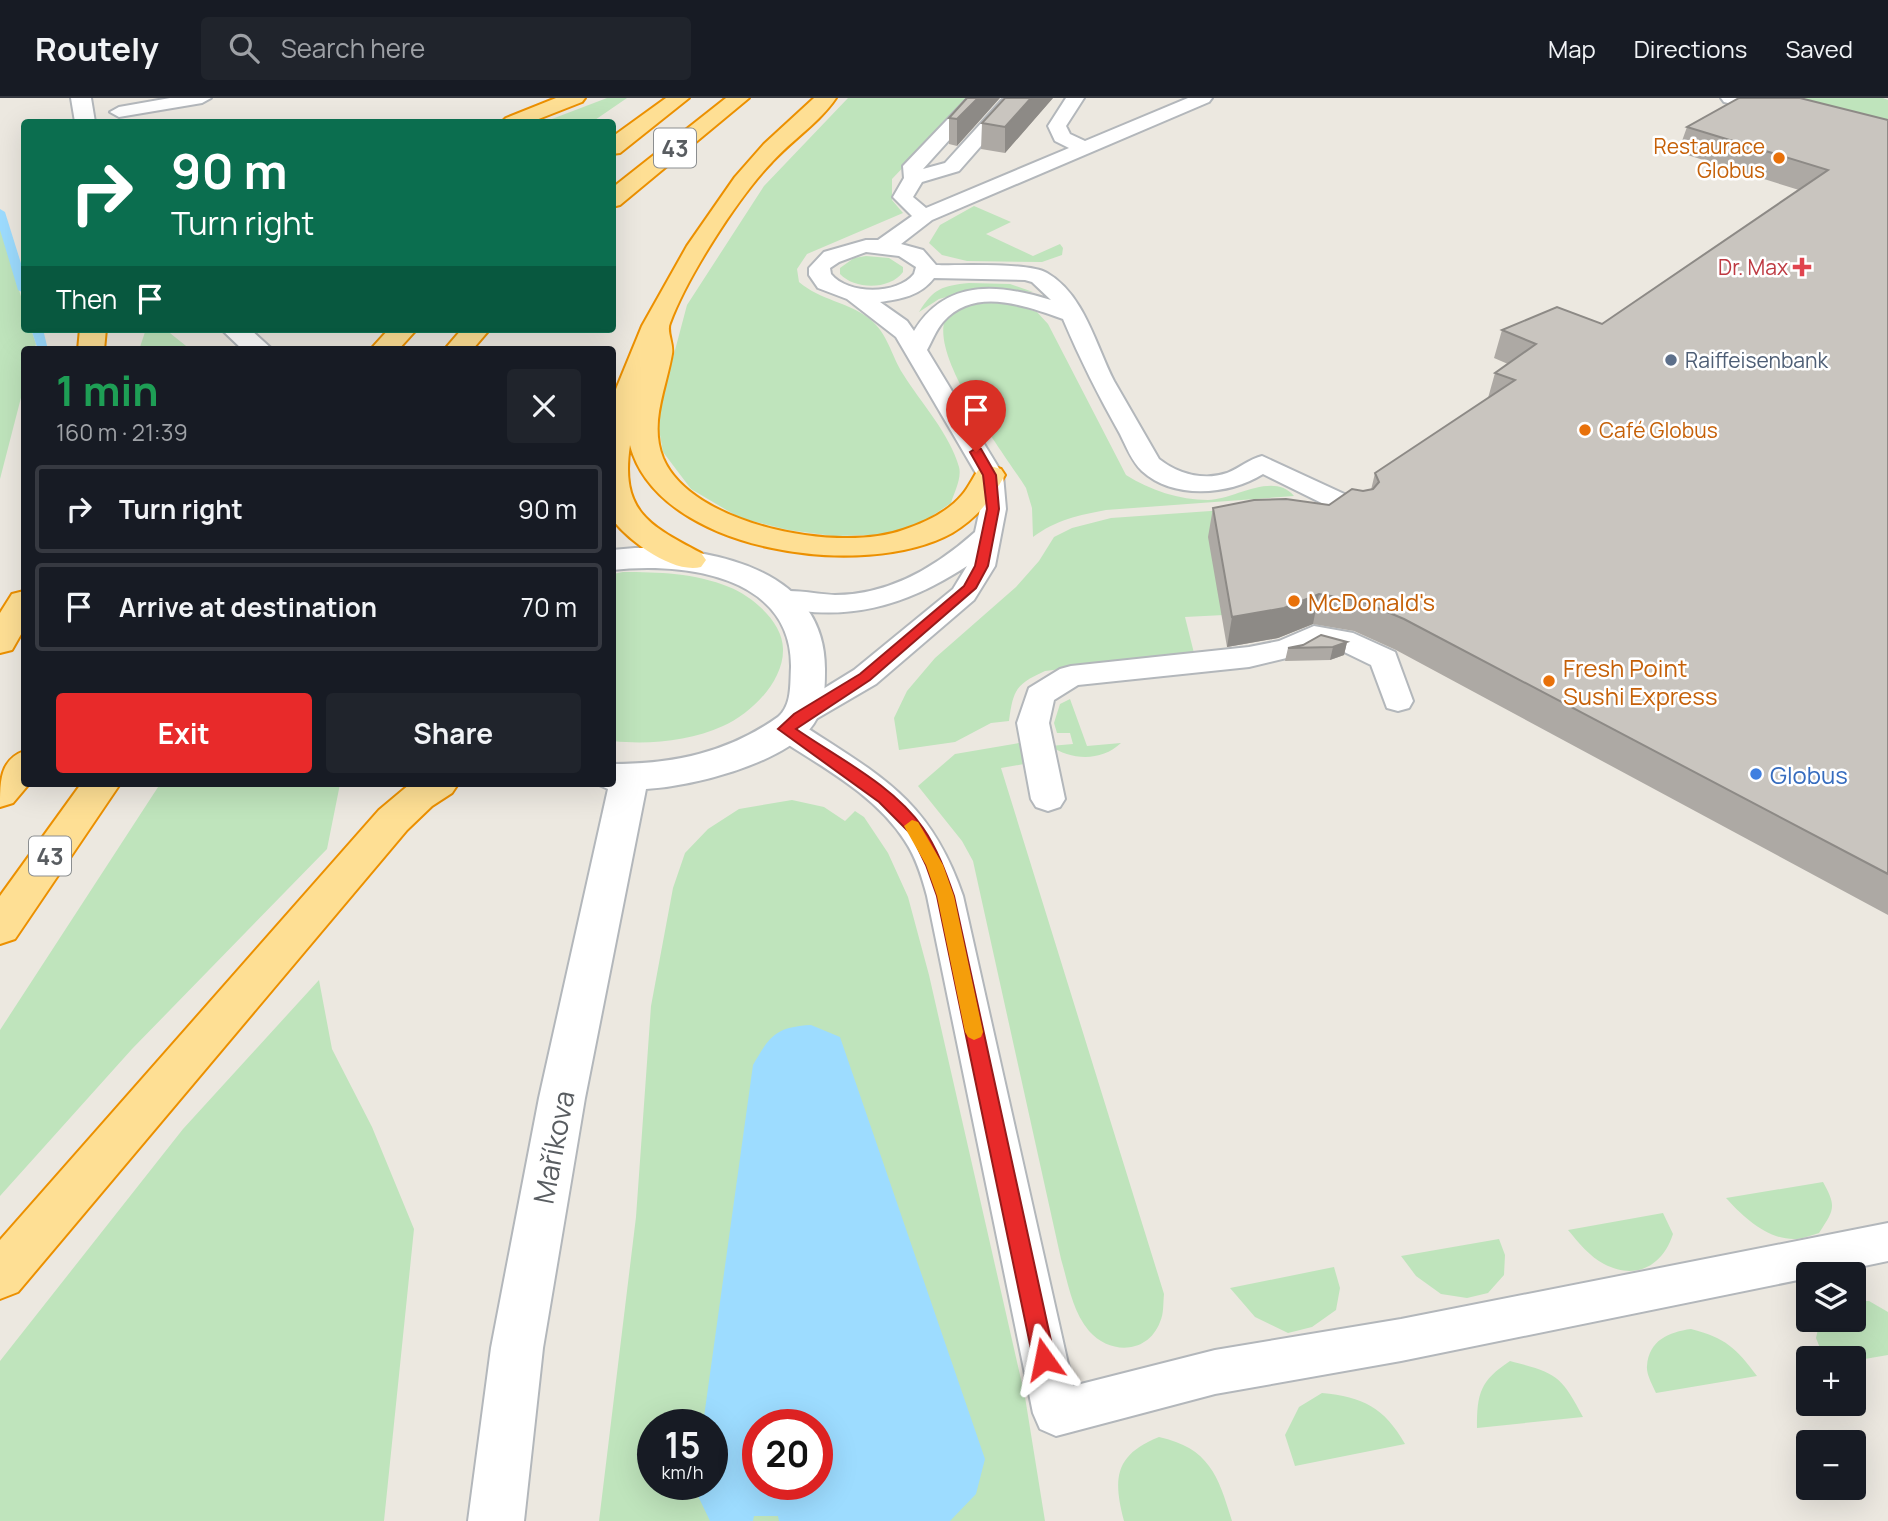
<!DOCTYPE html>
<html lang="en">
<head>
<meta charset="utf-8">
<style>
  :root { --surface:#171b24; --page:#20242c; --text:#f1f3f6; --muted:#9ea1a6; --line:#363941; --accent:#e82a2a }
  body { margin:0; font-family:Manrope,sans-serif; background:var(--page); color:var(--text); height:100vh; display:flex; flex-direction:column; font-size:26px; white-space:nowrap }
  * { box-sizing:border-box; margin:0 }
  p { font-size:23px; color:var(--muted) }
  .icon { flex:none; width:38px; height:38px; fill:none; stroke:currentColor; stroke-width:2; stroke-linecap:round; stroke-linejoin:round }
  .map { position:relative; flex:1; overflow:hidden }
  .details { position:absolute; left:21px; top:248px; width:595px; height:441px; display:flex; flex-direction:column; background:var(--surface); border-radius:7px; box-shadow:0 7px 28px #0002 }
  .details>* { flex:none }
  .banner { position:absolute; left:21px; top:21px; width:595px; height:214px; border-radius:7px; box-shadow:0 7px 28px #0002; background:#0b6e4f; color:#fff; overflow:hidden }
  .fabs { position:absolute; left:1796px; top:1164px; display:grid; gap:14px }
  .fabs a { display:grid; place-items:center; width:70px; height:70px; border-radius:7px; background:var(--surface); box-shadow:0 7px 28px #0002; font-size:35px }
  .speed { position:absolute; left:637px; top:1311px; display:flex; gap:14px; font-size:35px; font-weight:700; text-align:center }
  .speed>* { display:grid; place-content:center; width:91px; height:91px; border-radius:50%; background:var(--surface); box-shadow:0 7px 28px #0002; line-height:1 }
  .speed small { font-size:18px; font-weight:400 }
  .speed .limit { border:10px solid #d22; background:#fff; color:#111 }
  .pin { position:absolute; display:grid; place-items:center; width:60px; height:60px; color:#fff; margin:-72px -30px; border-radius:50% 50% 50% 0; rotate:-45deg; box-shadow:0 0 7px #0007 }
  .pin .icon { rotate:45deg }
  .me { position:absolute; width:77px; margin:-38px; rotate:348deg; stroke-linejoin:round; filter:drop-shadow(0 0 5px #0008) }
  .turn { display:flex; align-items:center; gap:24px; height:147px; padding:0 35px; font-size:32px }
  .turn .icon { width:91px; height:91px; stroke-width:2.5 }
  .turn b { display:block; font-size:49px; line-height:60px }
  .then { display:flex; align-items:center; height:66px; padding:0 35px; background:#0003; gap:14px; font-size:26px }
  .round { display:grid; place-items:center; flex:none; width:74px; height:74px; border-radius:7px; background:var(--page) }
  .summary { display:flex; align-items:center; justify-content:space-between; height:119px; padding:0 35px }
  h1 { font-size:42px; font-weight:700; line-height:52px; color:#1e9e55 }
  .action { display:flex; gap:14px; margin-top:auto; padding:14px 35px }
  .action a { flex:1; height:80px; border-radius:7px; background:var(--accent); color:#fff; font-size:28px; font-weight:700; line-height:80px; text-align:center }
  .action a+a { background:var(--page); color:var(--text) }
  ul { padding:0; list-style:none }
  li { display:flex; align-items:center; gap:21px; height:88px; margin:0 14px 10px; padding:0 21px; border:4px solid var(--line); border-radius:7px }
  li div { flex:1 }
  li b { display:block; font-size:26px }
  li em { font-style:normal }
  header { display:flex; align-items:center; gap:42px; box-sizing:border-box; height:98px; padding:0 35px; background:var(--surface); border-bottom:2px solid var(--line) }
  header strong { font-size:33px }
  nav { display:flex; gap:38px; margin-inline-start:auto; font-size:24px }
  .search { width:490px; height:63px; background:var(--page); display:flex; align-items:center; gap:18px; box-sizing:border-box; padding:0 24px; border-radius:7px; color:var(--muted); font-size:26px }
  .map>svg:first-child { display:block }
  .green { fill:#bfe4bc; fill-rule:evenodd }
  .water { fill:#9ddcff; fill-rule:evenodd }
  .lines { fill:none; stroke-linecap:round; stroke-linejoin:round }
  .stream { fill:#9ddcff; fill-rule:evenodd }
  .service-casing { stroke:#b3b7bb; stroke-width:4 }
  .tertiary-casing { stroke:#b3b7bb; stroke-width:4 }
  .trunk-casing { stroke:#ec9000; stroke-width:4 }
  .service { fill:#fff; fill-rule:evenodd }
  .tertiary { fill:#fff; fill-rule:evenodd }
  .trunk { fill:#fedf94; fill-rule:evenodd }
  .wall { fill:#ada9a4 }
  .shaded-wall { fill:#8d8a86 }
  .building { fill:#c9c5bf; stroke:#8d8a86; stroke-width:2 }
  .route { fill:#e82a2a; stroke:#971b1b; stroke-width:2 }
  .slow { fill:#f59e0b }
  .food-dot { fill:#e8710a; stroke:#fff; stroke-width:2.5 }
  .health-dot { fill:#e0444e; stroke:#fff; stroke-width:2.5 }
  .service-dot { fill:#5c6f8a; stroke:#fff; stroke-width:2.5 }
  .shop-dot { fill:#3f7fe0; stroke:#fff; stroke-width:2.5 }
  .labels { text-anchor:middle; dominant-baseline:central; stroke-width:5; stroke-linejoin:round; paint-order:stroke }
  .far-food-label { font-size:21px; fill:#c56008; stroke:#fff; text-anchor:end }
  .far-health-label { font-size:21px; fill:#be3a42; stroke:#fff; text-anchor:end }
  .far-service-label { font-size:21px; fill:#4e5e75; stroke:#fff; text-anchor:start }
  .shield { fill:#fff; stroke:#8b8e90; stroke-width:2 }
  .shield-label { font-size:23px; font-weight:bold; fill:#595d61 }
  .food-label { font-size:24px; fill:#c56008; stroke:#fff; text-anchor:start }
  .shop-label { font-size:24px; fill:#366cbe; stroke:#fff; text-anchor:start }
  .near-street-label { font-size:28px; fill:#595d61; stroke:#fff }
</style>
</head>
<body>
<header>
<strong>Routely</strong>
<div class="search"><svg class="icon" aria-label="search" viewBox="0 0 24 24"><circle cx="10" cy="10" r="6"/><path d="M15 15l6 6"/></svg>Search here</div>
<nav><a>Map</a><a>Directions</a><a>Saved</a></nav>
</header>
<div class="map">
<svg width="1888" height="1423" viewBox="0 0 1888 1423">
  <rect width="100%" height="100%" fill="#ece8e0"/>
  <path class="green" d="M607 0H627L592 24H544Z
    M848 0H969L892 81V102L903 115 807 156 797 171 799 184C820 202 848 204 870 221 888 236 891 257 903 276 921 305 950 336 959 369 962 380 954 395 951 405L929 420 903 432 879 437 833 438 788 432 740 420 691 391 663 354 657 320 687 207 764 88Z
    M1751 0H1883L1888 2V33Z
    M974 108 1011 124 986 136 1033 158 1060 146 1063 150 1062 157 1042 164 967 163 942 157 929 145 940 127Z
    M0 125 24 209V231H31L36 246 34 252H24V288L0 381Z
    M866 158 889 160 903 169V174C890 192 855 192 840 176V170L854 160Z
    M969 185 1010 186 1033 194 980 190 939 201 919 214C934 190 942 188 969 185Z
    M1001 202 1037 214 1048 226 1126 377C1150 392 1179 402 1208 402 1234 402 1273 373 1294 398L1106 412C1079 417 1056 422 1033 439L1032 410 1026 390C1003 353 931 262 945 221 962 207 979 203 1001 202Z
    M146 231H165L191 252H139Z
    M1296 407 1224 517 1185 519 1194 555 1045 573C1016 586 1013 592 1009 623L991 625 955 644 899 652 894 620 907 593 935 560 1016 489 1039 463 1054 439 1072 430 1111 420Z
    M623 474C658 474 695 475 729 489 752 498 783 524 783 551 784 583 751 616 723 628 690 643 648 647 613 643V476Z
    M1070 601 1087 648 1121 645C1101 664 1071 662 1050 648L1073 646 1070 635H1057L1054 625 1060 606Z
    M1019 645 1024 666 1001 670 1164 1196C1163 1205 1164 1216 1160 1224 1148 1256 1110 1257 1089 1233 1072 1213 1068 1184 1061 1161L973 763 962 743 918 688 955 656Z
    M160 686H340L327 751 132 951 0 1098V932Z
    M792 702 824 709 845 723 855 713 864 719 888 755 908 799 929 877 1025 1299 1045 1423H599L636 1119 651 908 673 790 685 755 708 731 739 711ZM653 1326H712V1386H653ZM758 1326H817V1386H758Z
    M319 882 332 951 372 1029 414 1131 384 1423H0V1263L183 1031Z
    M1823 1084C1837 1109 1834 1112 1819 1135 1812 1137 1804 1140 1797 1141 1769 1143 1743 1119 1726 1100Z
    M1663 1115 1673 1136C1663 1167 1637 1183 1604 1166 1590 1159 1578 1144 1568 1132Z
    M1499 1141 1505 1157 1504 1177 1488 1195 1467 1200 1441 1196 1416 1178 1401 1158Z
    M1334 1169 1340 1190 1336 1212 1312 1229 1288 1235 1255 1219 1230 1190Z
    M1853 1203H1869L1888 1214V1257L1853 1263V1260H1824L1816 1240 1820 1222H1853Z
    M1691 1231C1726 1240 1736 1250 1757 1278L1656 1295C1653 1288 1646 1276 1647 1268 1649 1242 1669 1234 1691 1231Z
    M1510 1263C1556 1275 1561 1277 1583 1319L1477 1330C1477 1295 1480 1283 1510 1263Z
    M1322 1295C1363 1299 1384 1309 1405 1346L1295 1368 1285 1337 1299 1309Z
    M1159 1339C1209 1350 1218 1377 1232 1423H1124C1113 1381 1114 1357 1159 1339Z"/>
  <path class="water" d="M811 927 840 939 985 1361 976 1396 950 1423H779L778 1418H754L753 1423H710L698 1398V1386H712V1326H703L753 967C770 938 775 929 811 927ZM758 1326H817V1386H758Z"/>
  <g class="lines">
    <path class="stream" d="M0 111 5 114 24 175V195L18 192 0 132Z
      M31 231H43L48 252H38Z"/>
    <defs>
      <path id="service" d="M170 0H211L202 5 119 19 110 14 119 9Z
        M968 0H987L923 71 945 65 1004 0H1023L959 73 922 84 913 99 926 110 1069 50 1055 43 1048 28 1066 0H1084L1066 28 1070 36 1085 43 1188 0H1212L1209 4 932 122 901 146 923 152 936 167C961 168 1028 164 1047 175 1084 196 1096 248 1114 283 1129 309 1144 335 1159 361 1178 376 1204 383 1227 375 1240 370 1249 361 1262 358L1366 406 1370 412 1366 418 1357 420 1348 418 1263 376C1229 397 1174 402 1142 373 1132 364 1126 348 1120 336 1099 299 1080 261 1063 221 1025 208 975 188 943 224 936 232 932 243 927 252L1003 377 1006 411 995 468 974 502 876 586 804 628C883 679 931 704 963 798L1073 1288 1215 1252 1401 1221 1888 1125V1163L1826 1176H1808V1180L1401 1263 1215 1296 1056 1338 1040 1331 1033 1315 927 798C922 779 916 759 905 743 875 696 820 668 775 638L770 631 775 624 785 621 789 612 854 572 953 491 967 468C906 508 845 526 771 507L767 501 771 495C791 490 814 496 835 497 889 497 936 469 975 434L980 411 977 377 896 239 847 201 818 190 809 177V170L824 154 866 142H878L912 118 893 99 904 80 903 68ZM866 154 899 158 916 169 914 176C897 197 848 197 831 176L830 170 839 164ZM934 180 1025 182 1032 184 1051 202C999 186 946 180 914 233L907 223 880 204C901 201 920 198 934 180Z
        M1721 0H1751L1787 9 1790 13 1781 18 1724 4Z
        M1314 528 1353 535 1395 554 1413 603 1409 610 1398 613 1387 610 1371 567 1336 550 1318 547 1299 557 1249 569 1078 587 1054 602 1049 625 1065 701 1060 709 1048 713 1036 709 1031 701 1017 625 1029 590 1060 571 1071 568 1249 549 1279 543Z"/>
      <path id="tertiary" d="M71 0H91L95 24H75Z
        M221 231H250L273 252H243Z
        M635 450C715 450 826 472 825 572 825 594 824 615 809 632 776 667 693 688 646 691L585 1000 543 1250 524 1423H468L491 1250 539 1000 608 691 597 686H612V666C673 666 727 655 778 619 792 607 790 587 791 569 792 477 683 464 612 472V452Z"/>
      <path id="trunk" d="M556 0H585L582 4 531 24H502L506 20Z
        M666 0H689L620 55 612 56V39Z
        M726 0H749L620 107 612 109V90Z
        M814 0H836C820 24 792 42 772 64 738 99 687 179 670 225 666 234 674 245 672 256 666 291 649 325 663 360 692 428 840 455 903 432 924 425 948 414 962 397 969 389 973 379 979 371L990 368 1001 371 1005 377C991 402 977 420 952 435 866 483 658 455 630 347 620 413 648 427 701 455L706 462 701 469C673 476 629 443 612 421V301L642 228 687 148 735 79 764 46Z
        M80 231H106L104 252H78Z
        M389 231H417L398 252H370Z
        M462 231H490L472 252H444Z
        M24 493V531L12 552 0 555V515L12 496Z
        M24 653V686H29L13 705 0 709C0 683 0 662 24 653Z
        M81 686H120L15 841 0 846V798Z
        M410 686H458L452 695 432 708 407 732 18 1194 0 1201V1142L379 712Z"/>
    </defs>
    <use href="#service" class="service-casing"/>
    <use href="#tertiary" class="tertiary-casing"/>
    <use href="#trunk" class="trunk-casing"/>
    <use href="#service" class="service"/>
    <use href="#tertiary" class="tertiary"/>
    <use href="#trunk" class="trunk"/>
  </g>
  <path class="wall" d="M967 0 957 48 949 46V20Z
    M1053 0 1005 55 981 51 982 25Z
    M1888 22V817L1396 552 1354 533 1313 526 1278 540 1227 549 1208 439 1213 410 1329 407 1363 393 1371 392 1375 375 1488 300 1495 275 1508 266 1494 260 1502 232 1602 226 1799 92 1678 54 1687 29Z
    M1347 544 1344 557 1330 562 1285 563 1288 550Z"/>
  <path class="shaded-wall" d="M978 0H1000L957 48V21Z
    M1031 0H1053L1005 55V29Z
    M1319 496 1313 526 1278 540 1227 549 1232 519Z
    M1347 544 1344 557 1330 562 1333 549Z"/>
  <path class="building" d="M967 0H978L957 21 949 20Z
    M1005 0H1031L1005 29 982 25Z
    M1739 0H1800L1888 22V776L1404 521 1361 503 1319 496 1284 510 1232 519 1213 410 1254 402 1286 401 1329 407 1352 391 1363 393 1373 391 1379 384 1375 375 1515 282 1495 275 1536 246 1502 232 1557 209 1602 226 1828 72 1687 29Z
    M1321 537 1347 544 1333 549 1288 550 1303 547Z"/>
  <path class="route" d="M976 350 981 351 996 377 999 411 988 468 976 490 870 582 796 631C838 660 893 687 923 730 937 750 946 775 954 798L1055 1261 1052 1268 1044 1271 1036 1268 1033 1261 937 798 926 767 911 736 879 704 778 631 794 616 860 576 964 488 975 468 987 411 983 377 970 354Z"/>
  <path class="slow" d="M912 722 918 724 943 767 954 798 983 934 981 939 974 942 968 939 965 934 937 798 926 767 904 728Z"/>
  <g class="food-dot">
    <circle cx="1779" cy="60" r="7"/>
    <circle cx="1585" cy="332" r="7"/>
    <circle cx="1294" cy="503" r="7"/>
    <circle cx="1549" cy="583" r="7"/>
  </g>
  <path class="health-dot" d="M1798.5 158.5h7v7h7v7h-7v7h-7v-7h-7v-7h7z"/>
  <circle class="service-dot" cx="1671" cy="262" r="7"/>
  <circle class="shop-dot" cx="1756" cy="676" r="7"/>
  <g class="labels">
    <g class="far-food-label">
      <text x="1765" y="48">Restaurace<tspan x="1765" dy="24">Globus</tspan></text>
      <text x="1599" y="332" text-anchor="start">Café Globus</text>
    </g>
    <g class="far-health-label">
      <text x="1788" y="169">Dr. Max</text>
    </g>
    <g class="far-service-label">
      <text x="1685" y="262">Raiffeisenbank</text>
    </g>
    <g class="shield">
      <rect x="654" y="30.5" width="42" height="39" rx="5"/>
      <rect x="29" y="738.5" width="42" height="39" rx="5"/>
    </g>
    <g class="shield-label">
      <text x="675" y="50">43</text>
      <text x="50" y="758">43</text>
    </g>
    <g class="food-label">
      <text x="1308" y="503">McDonald's</text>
      <text x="1563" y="569">Fresh Point<tspan x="1563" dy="28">Sushi Express</tspan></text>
    </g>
    <g class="shop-label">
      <text x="1770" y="676">Globus</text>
    </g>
    <g class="near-street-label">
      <text transform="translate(553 1049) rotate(-79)">Maříkova</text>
    </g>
  </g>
</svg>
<div class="fabs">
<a><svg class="icon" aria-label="layers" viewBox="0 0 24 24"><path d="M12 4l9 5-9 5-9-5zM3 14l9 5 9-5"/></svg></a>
<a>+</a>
<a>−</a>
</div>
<div class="speed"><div>15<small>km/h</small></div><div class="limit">20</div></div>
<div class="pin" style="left:976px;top:354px;background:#d93025"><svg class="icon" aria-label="arrive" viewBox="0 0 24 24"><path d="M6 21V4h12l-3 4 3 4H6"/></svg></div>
<svg class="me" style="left:1044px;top:1261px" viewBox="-20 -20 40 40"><path d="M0-17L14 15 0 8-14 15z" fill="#e82a2a" stroke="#fff" stroke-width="4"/></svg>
<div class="banner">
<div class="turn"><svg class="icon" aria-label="right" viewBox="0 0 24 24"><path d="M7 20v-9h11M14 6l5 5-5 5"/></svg><div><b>90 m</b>Turn right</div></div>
<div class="then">Then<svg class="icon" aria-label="arrive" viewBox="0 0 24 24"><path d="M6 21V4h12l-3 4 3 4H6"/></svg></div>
</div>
<section class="details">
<div class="summary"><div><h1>1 min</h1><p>160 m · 21:39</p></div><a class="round"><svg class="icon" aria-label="close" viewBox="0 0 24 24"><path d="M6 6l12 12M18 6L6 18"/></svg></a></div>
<ul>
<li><svg class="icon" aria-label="right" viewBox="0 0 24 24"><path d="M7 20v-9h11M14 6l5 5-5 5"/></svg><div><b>Turn right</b></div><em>90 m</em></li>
<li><svg class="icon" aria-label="arrive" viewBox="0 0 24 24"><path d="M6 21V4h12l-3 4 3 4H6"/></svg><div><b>Arrive at destination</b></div><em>70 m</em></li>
</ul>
<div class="action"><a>Exit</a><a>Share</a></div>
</section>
</div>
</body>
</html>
